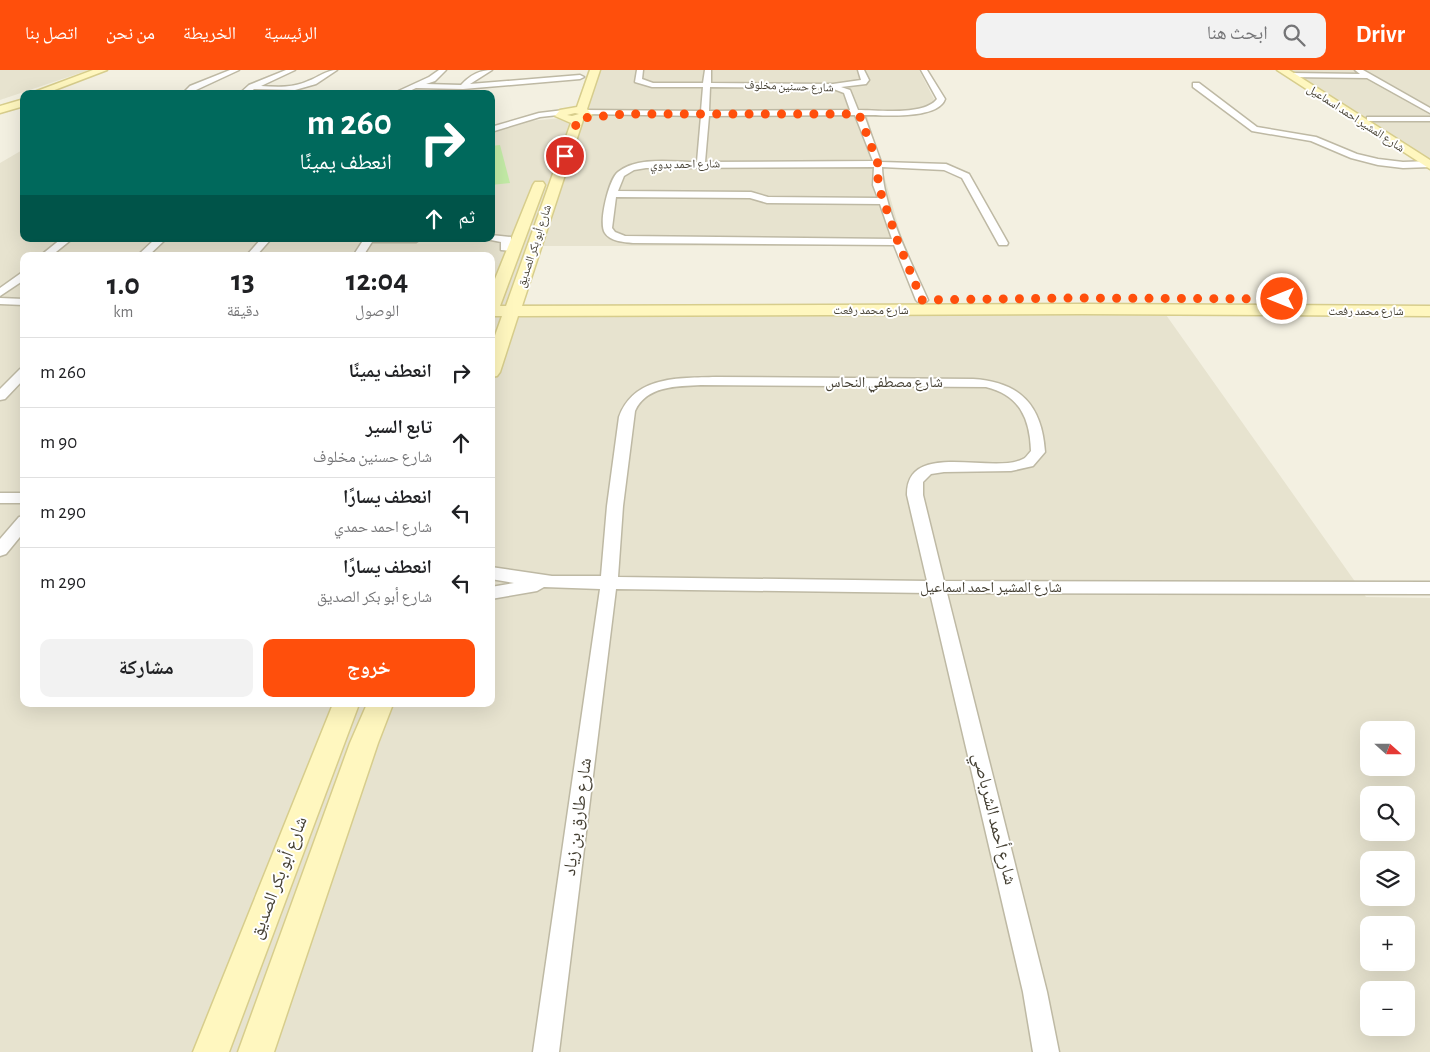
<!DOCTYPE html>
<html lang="ar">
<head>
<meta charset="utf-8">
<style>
  :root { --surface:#fff; --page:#f2f2f2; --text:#202124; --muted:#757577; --line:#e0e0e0; --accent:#ff4f0c }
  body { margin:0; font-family:"Alegreya Sans","Noto Naskh Arabic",sans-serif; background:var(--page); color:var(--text); direction:rtl; height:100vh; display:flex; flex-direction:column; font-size:19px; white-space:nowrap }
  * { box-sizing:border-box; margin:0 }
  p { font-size:16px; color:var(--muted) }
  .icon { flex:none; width:28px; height:28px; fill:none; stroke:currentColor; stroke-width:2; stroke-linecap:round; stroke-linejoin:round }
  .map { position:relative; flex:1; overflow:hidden; direction:ltr }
  .side { position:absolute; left:20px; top:182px; width:475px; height:455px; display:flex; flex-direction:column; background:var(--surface); border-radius:10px; box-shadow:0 5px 20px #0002; direction:rtl }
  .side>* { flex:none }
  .top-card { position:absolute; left:20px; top:20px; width:475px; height:152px; border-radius:10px; box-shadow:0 5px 20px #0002; direction:rtl; background:#00695c; color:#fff; overflow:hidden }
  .needle { width:32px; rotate:111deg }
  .tools { position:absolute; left:1360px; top:651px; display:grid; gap:10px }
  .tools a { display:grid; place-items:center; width:55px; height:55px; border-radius:10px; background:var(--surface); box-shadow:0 5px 20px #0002; font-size:25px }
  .pin { position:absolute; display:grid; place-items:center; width:42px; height:42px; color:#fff; margin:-21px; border:2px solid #fff; border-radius:50%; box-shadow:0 1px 5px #0007 }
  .me { position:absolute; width:55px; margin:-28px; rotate:270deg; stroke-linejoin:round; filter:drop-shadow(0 0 4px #0008) }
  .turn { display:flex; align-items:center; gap:18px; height:105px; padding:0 20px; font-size:22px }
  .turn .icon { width:65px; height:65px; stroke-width:2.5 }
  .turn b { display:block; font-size:35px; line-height:42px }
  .then { display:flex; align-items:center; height:48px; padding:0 20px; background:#0003; gap:10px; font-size:19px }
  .eta { display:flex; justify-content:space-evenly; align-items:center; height:85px; text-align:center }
  .eta b { font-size:30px; font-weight:700; line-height:35px }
  .action { display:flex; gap:10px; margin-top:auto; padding:10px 20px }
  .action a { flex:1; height:58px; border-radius:10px; background:var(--accent); color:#fff; font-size:20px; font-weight:700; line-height:58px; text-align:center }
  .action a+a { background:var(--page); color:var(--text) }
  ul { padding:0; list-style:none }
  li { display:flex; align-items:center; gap:15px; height:70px; padding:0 20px; border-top:1px solid var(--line) }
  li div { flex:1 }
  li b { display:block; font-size:19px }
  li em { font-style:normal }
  header { display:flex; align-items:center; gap:30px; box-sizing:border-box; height:70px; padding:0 25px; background:var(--accent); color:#fff }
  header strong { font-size:24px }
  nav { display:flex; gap:28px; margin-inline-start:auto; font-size:18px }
  .search { width:350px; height:45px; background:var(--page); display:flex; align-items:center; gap:12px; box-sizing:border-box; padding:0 18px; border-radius:10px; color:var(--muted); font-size:19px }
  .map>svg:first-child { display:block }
  .residential { fill:#e7e3cf; fill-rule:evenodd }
  .green { fill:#c3eba6 }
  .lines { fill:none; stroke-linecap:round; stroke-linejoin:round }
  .street-casing { stroke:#beb9a4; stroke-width:3 }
  .secondary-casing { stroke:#d7cd8c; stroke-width:3 }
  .street { fill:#fff; fill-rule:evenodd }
  .secondary { fill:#fff7bf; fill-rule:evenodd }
  .route { stroke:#ff4f0c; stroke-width:9; stroke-dasharray:0 16.2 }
  .labels { text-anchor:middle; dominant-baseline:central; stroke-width:4; stroke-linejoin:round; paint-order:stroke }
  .far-street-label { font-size:12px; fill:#443f32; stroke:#fff }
  .street-label { font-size:15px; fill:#443f32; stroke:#fff }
  .near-street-label { font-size:18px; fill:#443f32; stroke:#fff }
</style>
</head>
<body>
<header>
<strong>Drivr</strong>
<div class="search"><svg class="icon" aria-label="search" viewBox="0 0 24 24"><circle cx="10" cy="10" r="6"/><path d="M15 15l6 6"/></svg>ابحث هنا</div>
<nav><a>الرئيسية</a><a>الخريطة</a><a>من نحن</a><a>اتصل بنا</a></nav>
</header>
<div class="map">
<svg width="1430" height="982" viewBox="0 0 1430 982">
  <rect width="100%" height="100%" fill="#f3f0e1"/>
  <path class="residential" d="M0 0H89L0 30Z
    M588 0H919L934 29 931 34 913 41 866 42 904 176H526L506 234 1159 235 1366 527 1430 528V982H0V93L24 79V169H491V62L529 51 573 47ZM24 186H491V634H24ZM1369 660H1406V698H1369ZM1369 725H1406V762H1369ZM1369 790H1406V828H1369ZM1369 855H1406V892H1369ZM1369 920H1406V958H1369Z
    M1289 0H1430V90L1345 38Z"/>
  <path class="green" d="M500 75 510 113 491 115V76Z"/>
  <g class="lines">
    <defs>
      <path id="street" d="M230 0H239L196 20 193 21 196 24H188L185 21 190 16Z
        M286 0H295L261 16C277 17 293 18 308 11 319 7 326 0 337 0L316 14 295 20 254 19 248 24H239L249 15Z
        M439 0H446L435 11 426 14 461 15C470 5 480 0 492 0L470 14 580 5 584 7 580 9 463 19 416 18 403 24H392L429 7Z
        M637 0H643L642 9 653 13H703L705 0H711V13L833 14 861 10 858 0H864L869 10 866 14 841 17 850 20 858 40C879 40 924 46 937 29L921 0H927L945 29C938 50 882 45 864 45L881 92 946 94 969 104 1008 173 1007 175H999L962 108 944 100 882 97C883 138 911 192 928 230L926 232H918L916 230 894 175 633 173C623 172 610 171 605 163 598 153 609 109 618 102 638 86 673 92 697 92L701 46 585 44 581 42 585 40 701 41 703 17H652L635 12ZM710 17 831 18 844 23 850 40 709 41ZM855 45 873 91 705 92 709 46ZM874 97 873 115 878 128 768 127 751 122 618 121 624 106 634 100 646 98ZM616 127 750 128 767 133 880 134 892 169 625 166 615 162 612 158Z
        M1355 0H1363L1430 38V43L1367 8 1290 7 1286 5 1290 3 1360 4Z
        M1193 13H1199L1257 57 1316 67 1357 84 1378 89 1403 92 1430 91V97L1403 98 1378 95 1351 88 1311 71 1252 61 1193 17Z
        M564 40H567V44L540 47 491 62V57L539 43Z
        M1367 47H1430V51H1367Z
        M491 165 511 167V175L519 176 520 178 515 181 501 180V172L486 169H491Z
        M61 169H72L51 186H40Z
        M155 169H166L148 186H137Z
        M261 169H271L256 186H246Z
        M364 169H421L416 172H372L363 186H353Z
        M24 201V210L0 226V218Z
        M0 228 24 229V235L0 234Z
        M24 298V309L5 329 0 330V319L20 299Z
        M716 307 973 309C1020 312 1042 335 1045 382L1033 396 1011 401 944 402 931 404 923 412V425L944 511 1430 512V524L947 523 1047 922 1059 982H1033L1023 922 930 523 616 519 559 982H533L600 519 544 517 537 521 491 529V517L514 513 491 509V497L552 506H601L607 436 619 347C634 306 678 308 716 307ZM701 315 986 317C1020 325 1030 349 1031 381 1028 384 1026 388 1023 389 993 405 906 369 907 425L927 511 618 507 623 436 635 341C646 316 677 316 701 315Z
        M0 423H24V433H0Z
        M24 446V462L6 484 0 486V469L19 447Z"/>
      <path id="secondary" d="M93 0H107L44 24H29Z
        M590 0H600L587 39 592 45 583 50 522 236 1082 234 1430 236V246L1082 244 518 246 500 302 497 306 491 307V277L502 246H491V219L533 115 535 112H543L545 115 500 236H506L571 53 555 46 560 40 577 37ZM575 43 579 44 572 46 567 45Z
        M1277 0H1289L1430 90V99Z
        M24 29V36L0 43V36Z
        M333 634H359L229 982H193Z
        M367 634H393L378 673 274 982H238L350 673Z"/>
    </defs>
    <use href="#street" class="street-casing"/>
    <use href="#secondary" class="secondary-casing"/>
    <use href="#street" class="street"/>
    <use href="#secondary" class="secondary"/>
  </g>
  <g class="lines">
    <path class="route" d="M565 86 578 49 583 48 625 44H859L878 94V115L898 172 922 230 1073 228 1282 229"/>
  </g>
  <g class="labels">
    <g class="far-street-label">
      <text transform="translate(789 16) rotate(2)">شارع حسنين مخلوف</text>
      <text transform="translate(1356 48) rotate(33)">شارع المشير احمد اسماعيل</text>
      <text transform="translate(685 94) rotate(-1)">شارع احمد بدوي</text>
      <text transform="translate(534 176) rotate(-72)">شارع أبو بكر الصديق</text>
      <text x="871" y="240">شارع محمد رفعت</text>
      <text x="1366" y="241">شارع محمد رفعت</text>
    </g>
    <g class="street-label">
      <text x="884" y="312">شارع مصطفي النحاس</text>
      <text x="991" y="517">شارع المشير احمد اسماعيل</text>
    </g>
    <g class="near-street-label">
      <text transform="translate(578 747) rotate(-82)">شارع طارق بن زياد</text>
      <text transform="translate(994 749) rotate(76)">شارع أحمد الشرباصي</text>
      <text transform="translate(279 808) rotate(-69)">شارع أبو بكر الصديق</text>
    </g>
  </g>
</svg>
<div class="tools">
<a><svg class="needle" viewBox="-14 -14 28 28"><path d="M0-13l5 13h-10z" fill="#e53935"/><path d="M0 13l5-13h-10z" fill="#757577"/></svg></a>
<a><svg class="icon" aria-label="search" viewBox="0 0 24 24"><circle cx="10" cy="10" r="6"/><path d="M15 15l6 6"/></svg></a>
<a><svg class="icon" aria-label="layers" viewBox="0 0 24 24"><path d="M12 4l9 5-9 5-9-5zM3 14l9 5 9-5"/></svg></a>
<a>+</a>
<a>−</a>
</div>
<div class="pin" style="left:565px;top:86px;background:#d93025"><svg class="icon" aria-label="arrive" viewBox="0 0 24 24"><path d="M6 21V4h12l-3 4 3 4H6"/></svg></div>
<svg class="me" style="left:1282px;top:229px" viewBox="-20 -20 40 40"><circle r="17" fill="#ff4f0c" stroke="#fff" stroke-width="3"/><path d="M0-11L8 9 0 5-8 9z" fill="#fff"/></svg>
<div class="top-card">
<div class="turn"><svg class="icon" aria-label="right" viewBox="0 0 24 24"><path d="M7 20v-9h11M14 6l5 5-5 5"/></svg><div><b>260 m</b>انعطف يمينًا</div></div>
<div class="then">ثم<svg class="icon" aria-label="ahead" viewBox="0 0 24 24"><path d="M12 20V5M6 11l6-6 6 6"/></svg></div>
</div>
<section class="side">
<div class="eta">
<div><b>12:04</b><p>الوصول</p></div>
<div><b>13</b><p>دقيقة</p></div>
<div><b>1.0</b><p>km</p></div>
</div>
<ul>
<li><svg class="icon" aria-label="right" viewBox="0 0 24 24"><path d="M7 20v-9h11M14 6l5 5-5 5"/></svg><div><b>انعطف يمينًا</b></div><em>260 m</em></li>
<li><svg class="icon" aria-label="ahead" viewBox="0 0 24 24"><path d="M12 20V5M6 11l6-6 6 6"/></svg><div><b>تابع السير</b><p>شارع حسنين مخلوف</p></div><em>90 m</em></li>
<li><svg class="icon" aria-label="left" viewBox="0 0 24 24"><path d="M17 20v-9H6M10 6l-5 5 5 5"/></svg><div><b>انعطف يسارًا</b><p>شارع احمد حمدي</p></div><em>290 m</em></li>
<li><svg class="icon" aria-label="left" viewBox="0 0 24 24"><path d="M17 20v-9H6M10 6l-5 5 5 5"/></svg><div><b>انعطف يسارًا</b><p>شارع أبو بكر الصديق</p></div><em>290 m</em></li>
</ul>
<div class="action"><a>خروج</a><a>مشاركة</a></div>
</section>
</div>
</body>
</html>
